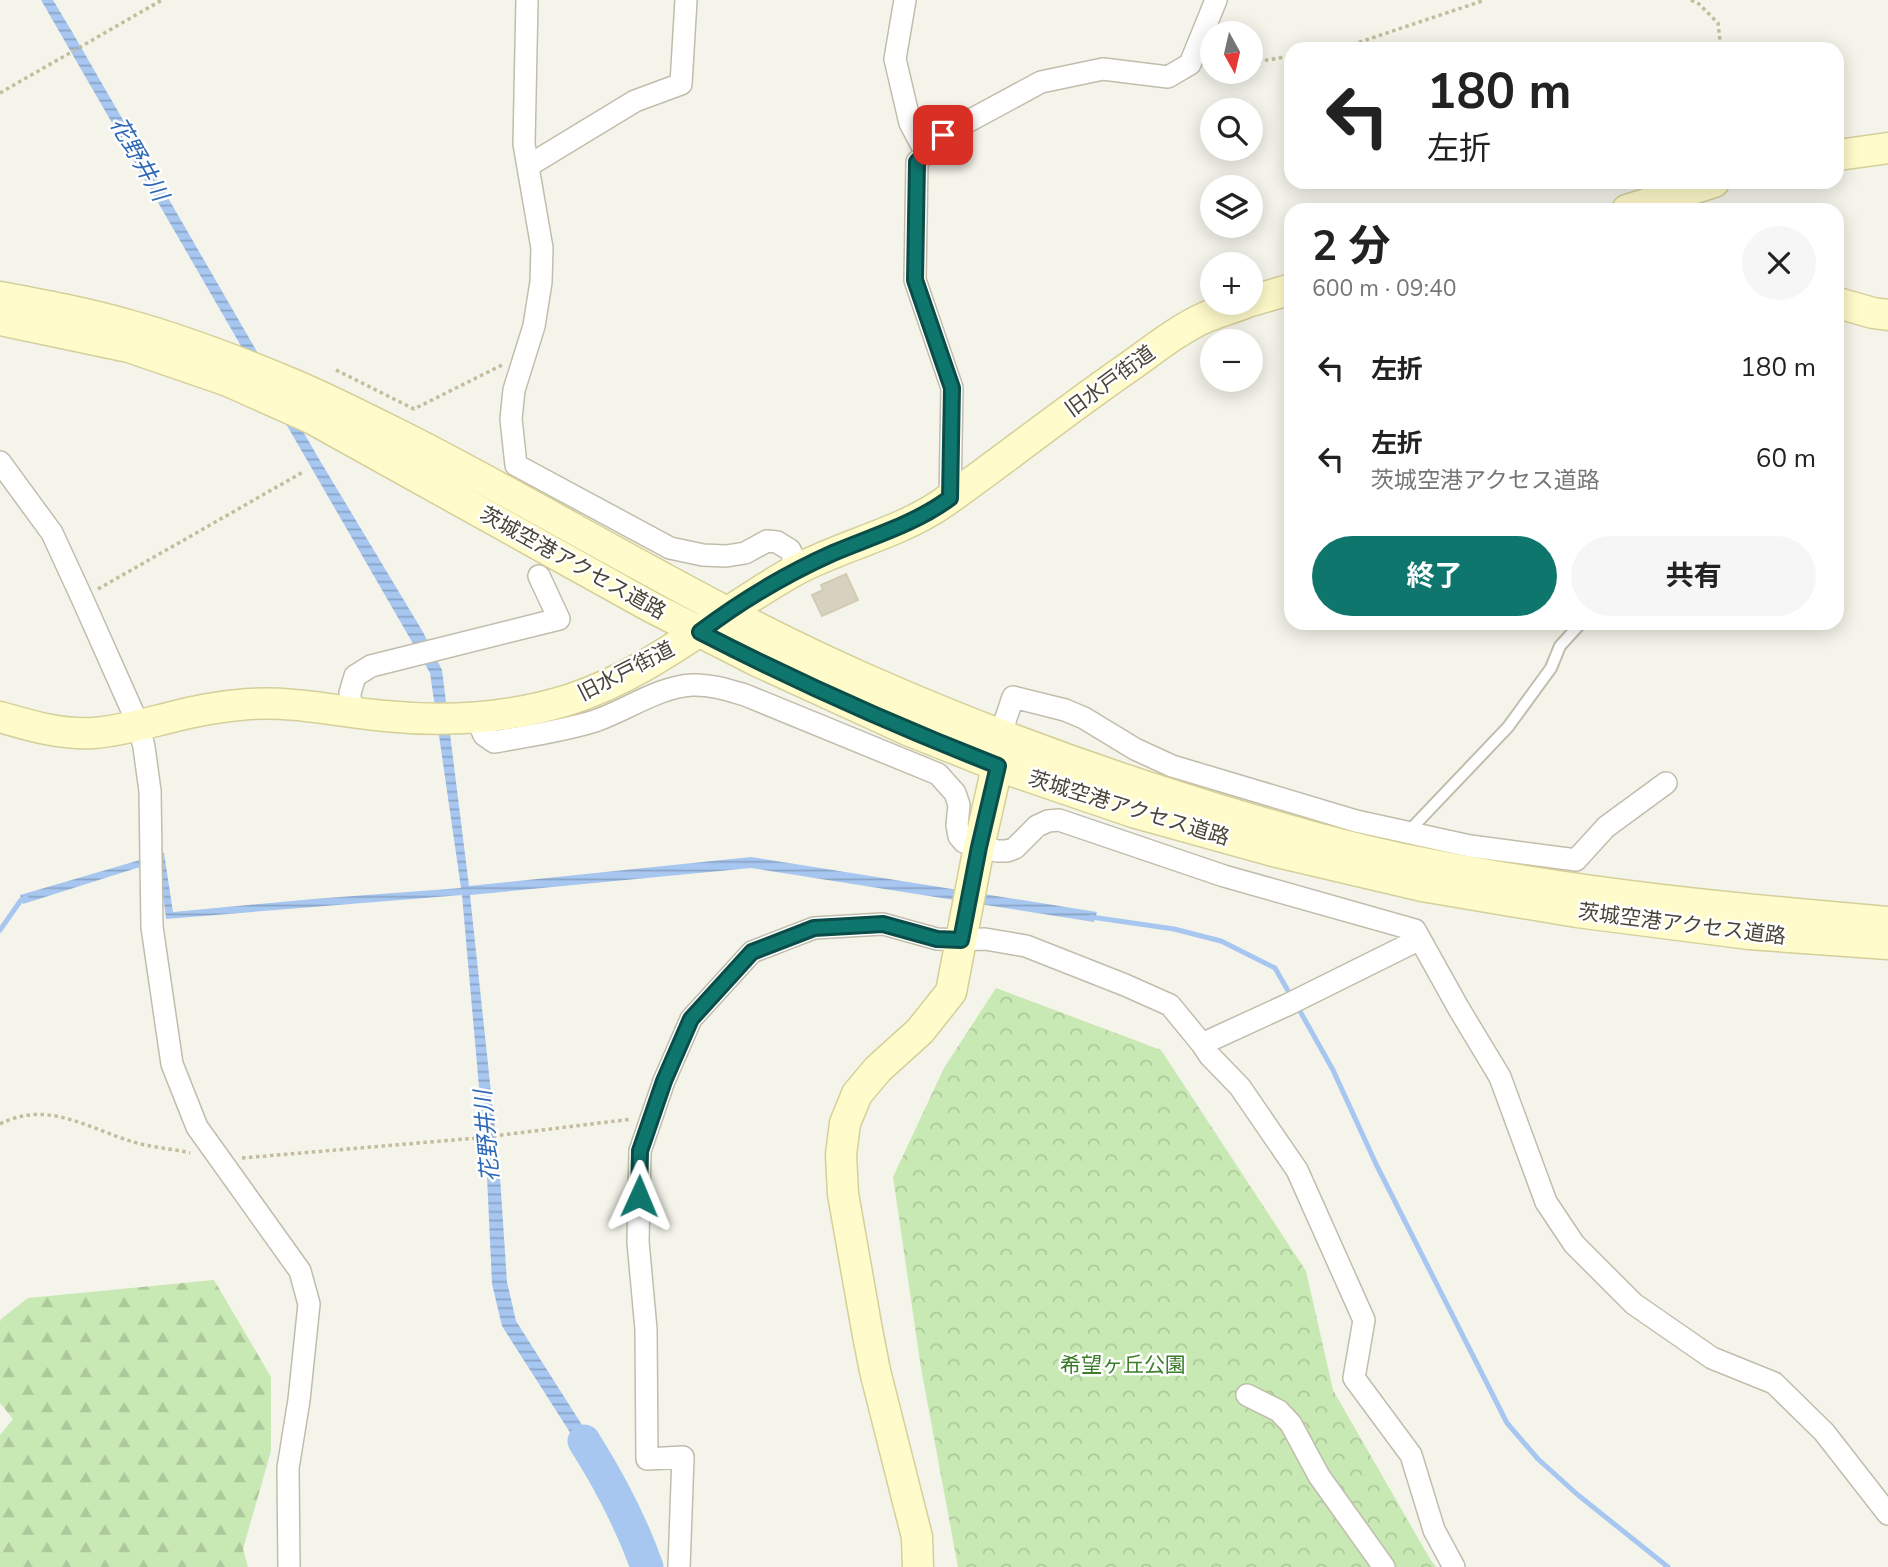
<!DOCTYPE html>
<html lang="ja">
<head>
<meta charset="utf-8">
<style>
  :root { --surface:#fff; --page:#f6f6f6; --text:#222; --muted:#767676; --accent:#0f766e }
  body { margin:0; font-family:"Nunito Sans","Noto Sans JP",sans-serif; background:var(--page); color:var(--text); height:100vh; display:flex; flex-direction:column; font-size:26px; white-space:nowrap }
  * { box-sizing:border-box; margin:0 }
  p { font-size:23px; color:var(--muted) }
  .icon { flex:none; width:38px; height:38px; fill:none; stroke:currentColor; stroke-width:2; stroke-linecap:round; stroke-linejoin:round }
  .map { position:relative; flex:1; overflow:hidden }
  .panel { position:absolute; left:1284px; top:203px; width:560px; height:427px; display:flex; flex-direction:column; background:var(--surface); border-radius:21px; box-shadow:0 4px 18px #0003 }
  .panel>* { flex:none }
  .guide { position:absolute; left:1284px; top:42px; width:560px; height:147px; border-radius:21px; box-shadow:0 4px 18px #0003; background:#fff; color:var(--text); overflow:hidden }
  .needle { width:46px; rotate:172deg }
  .tools { position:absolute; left:1200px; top:21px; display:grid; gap:14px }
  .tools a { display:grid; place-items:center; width:63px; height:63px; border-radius:50%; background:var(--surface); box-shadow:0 4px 18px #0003; font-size:35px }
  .pin { position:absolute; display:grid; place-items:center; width:60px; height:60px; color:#fff; margin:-30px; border-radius:14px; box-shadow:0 4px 10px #0006 }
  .me { position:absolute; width:77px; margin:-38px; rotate:1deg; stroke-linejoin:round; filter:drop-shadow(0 0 5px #0008) }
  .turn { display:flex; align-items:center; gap:24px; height:147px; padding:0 28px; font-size:32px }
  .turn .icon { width:91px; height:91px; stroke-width:2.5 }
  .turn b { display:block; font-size:49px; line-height:60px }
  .round { display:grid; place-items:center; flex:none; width:74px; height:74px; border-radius:37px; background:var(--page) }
  .headline { display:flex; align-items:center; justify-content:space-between; height:119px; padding:0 28px }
  h1 { font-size:42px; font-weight:700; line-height:52px }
  .cta { display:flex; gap:14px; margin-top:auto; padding:14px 28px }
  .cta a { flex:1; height:80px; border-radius:42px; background:var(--accent); color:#fff; font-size:28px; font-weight:700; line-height:80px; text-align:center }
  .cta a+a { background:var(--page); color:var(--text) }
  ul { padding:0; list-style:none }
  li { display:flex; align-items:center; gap:21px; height:91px; padding:0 28px }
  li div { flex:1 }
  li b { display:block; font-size:26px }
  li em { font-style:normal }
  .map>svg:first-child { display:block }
  .forest { fill:url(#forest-firs) }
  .park { fill:url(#park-crowns) }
  .water { fill:url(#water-rules) }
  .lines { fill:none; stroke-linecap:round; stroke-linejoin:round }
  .stream { stroke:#a7c7f1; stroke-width:5 }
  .river { stroke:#a7c7f1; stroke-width:33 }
  .building { fill:#d7d2bf; stroke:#d2cbb2; stroke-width:2 }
  .lane-casing { stroke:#c1bdac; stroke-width:14 }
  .street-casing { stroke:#c1bdac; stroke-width:24 }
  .secondary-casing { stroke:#d5cf9a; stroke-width:33 }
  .path { stroke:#c3bc9d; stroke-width:3.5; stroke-dasharray:3.5 3.5; stroke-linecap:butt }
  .lane { stroke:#fff; stroke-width:10 }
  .street { stroke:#fff; stroke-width:21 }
  .secondary { stroke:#fffbcb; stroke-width:30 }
  .route-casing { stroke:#0a4d48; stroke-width:18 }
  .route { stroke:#0f766e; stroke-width:12 }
  .labels { text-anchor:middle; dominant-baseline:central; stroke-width:5; stroke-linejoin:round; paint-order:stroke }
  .street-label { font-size:21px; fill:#494538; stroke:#fff }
  .park-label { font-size:21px; fill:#3c7d2a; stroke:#fff }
  .water-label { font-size:23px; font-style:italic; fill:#2f68b7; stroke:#fff }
</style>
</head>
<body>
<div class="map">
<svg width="1888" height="1567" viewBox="0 0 1888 1567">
  <defs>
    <pattern id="forest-firs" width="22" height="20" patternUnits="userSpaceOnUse" patternTransform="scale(1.75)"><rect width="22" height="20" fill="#c8e9b3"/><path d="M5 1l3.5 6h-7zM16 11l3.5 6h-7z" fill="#adc99b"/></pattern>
    <pattern id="park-crowns" width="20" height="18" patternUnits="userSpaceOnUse" patternTransform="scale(1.75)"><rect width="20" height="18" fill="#c8e9b3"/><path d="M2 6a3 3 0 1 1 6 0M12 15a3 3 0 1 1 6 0" fill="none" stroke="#adc99b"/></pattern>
    <pattern id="water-rules" width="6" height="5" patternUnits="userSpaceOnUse" patternTransform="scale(1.75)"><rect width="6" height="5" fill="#a7c7f1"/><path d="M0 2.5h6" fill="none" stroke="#8aa3c4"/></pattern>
  </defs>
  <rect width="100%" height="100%" fill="#f5f4ea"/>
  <path class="forest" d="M214 1280 271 1377V1451L243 1549 248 1567H0V1435L13 1419 0 1403V1322L1 1319 28 1298Z"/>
  <path class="park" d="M996 988 1161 1050 1306 1271 1333 1390 1430 1559 1436 1567H958L921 1368 893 1177 944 1068Z"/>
  <path class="water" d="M41 0H53L71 30 319 459 423 632 442 670 469 886 751 857 1097 912 1094 922 751 868 470 895 500 1177 507 1282 516 1321 615 1477 603 1484 502 1326 492 1284 487 1177 462 895 166 919 159 861 23 904 20 895 164 853 173 912 313 899 461 888 430 673Z"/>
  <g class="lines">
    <path class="stream" d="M1091 917 1174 929 1221 941 1275 968 1291 996
      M0 930 21 900 26 898
      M1296 1004 1333 1070 1376 1164 1507 1423 1538 1459 1578 1495 1668 1567"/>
    <path class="river" d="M584 1441C610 1482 631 1522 647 1567"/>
  </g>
  <path class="building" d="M846 574 858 600 822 616 812 595 823 590 821 585Z"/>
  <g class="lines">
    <defs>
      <path id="lane" d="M1408 832 1508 727 1551 668 1560 646 1581 623"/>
      <path id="street" d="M527 0 524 144 542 248 541 282 534 326 514 390 511 419 516 465 670 548 703 555 726 556 745 553 767 541 777 542 790 550 798 569
        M905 0 895 59 910 123 926 153
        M528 166 635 101 681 84 686 0
        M0 462 52 533 82 598 139 726 144 747 150 791 152 927 172 1064 197 1127 300 1271 309 1304 299 1400 288 1468 289 1567
        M950 498 952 388 915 280 917 162 943 135 1041 82 1103 69 1168 77 1190 64 1216 0
        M351 711 350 693 355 676 371 666 559 619 539 576
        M476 717 484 735 494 742C528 736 563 731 595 721 627 710 658 687 692 685 710 684 728 690 745 695L938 774 955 793 959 805 957 825 959 836 964 842 997 851H1007L1015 848 1037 826 1048 821 1059 820 1224 876 1415 930 1459 1009 1500 1077 1546 1202 1574 1244 1634 1304 1712 1358 1774 1383 1824 1432 1888 1514
        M1003 737 1005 721 1013 697 1065 710 1084 718 1135 749 1172 766 1356 821 1470 846 1576 860 1606 827 1666 783
        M1202 1044 1210 1056 1240 1087 1297 1170 1364 1320 1354 1378 1411 1455 1434 1530 1454 1567
        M1247 1395 1279 1411 1291 1424 1319 1476 1384 1567
        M679 1567 683 1457 647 1459 646 1329 638 1242 640 1151 664 1081 691 1019 752 952 814 928 883 924 937 939 961 940 985 939 1026 946 1125 985 1170 1005 1202 1044 1287 1005 1420 939"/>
      <path id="secondary" d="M1838 155 1888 148
        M1627 210 1714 182
        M0 297C43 305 86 313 128 325 183 340 237 361 290 383 333 401 375 423 417 444 566 521 709 610 863 678 971 726 1082 767 1194 802 1271 826 1349 849 1428 864 1581 894 1733 909 1888 922
        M1251 301 1292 289
        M1838 303 1873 313 1888 315
        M0 320 129 347 228 381 311 418 651 607 757 661 910 731 998 766 1133 812 1277 852 1422 886 1577 912 1749 934 1888 944
        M0 717C31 726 62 735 94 733 119 731 144 724 168 718 194 711 222 706 249 704 294 701 340 712 385 716 445 722 510 718 568 700 653 673 718 613 794 571 842 545 898 534 943 503 1005 459 1064 412 1126 369 1152 351 1177 330 1206 317 1219 312 1232 308 1245 303
        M918 1567 917 1537 875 1371 867 1330 843 1194 841 1155 845 1123 857 1094 878 1069 920 1031 951 992 979 847 1001 749"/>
    </defs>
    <use href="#lane" class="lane-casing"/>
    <use href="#street" class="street-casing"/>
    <use href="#secondary" class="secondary-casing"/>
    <path class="path" d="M1691 0 1699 4 1718 23 1721 49
      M1339 49 1485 0
      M1251 60 1261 61 1292 56
      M0 93 162 0
      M336 370 414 409 502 365
      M98 589 303 472
      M0 1124C51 1098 92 1132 141 1144 157 1148 174 1149 190 1153
      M242 1158 477 1138 632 1119"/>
    <use href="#lane" class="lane"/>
    <use href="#street" class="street"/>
    <use href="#secondary" class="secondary"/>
  </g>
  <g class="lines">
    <defs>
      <path id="route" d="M639 1196 640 1151 664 1081 691 1019 752 952 814 928 883 924 937 939 961 940 979 847 998 766C896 726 797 682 700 632 741 601 786 574 833 553 873 536 915 524 950 498L952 388 915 280 917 162 943 135"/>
    </defs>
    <use href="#route" class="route-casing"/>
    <use href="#route" class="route"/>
  </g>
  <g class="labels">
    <g class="street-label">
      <text transform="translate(1110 381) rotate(-36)">旧水戸街道</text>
      <text transform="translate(573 563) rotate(29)">茨城空港アクセス道路</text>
      <text transform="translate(626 671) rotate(-27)">旧水戸街道</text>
      <text transform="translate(1129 808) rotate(17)">茨城空港アクセス道路</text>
      <text transform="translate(1682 924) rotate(7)">茨城空港アクセス道路</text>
    </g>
    <g class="park-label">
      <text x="1123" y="1365">希望ヶ丘公園</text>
    </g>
    <g class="water-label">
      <text transform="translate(139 159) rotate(60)">花野井川</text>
      <text transform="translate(487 1136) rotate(-95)">花野井川</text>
    </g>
  </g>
</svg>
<div class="tools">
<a><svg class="needle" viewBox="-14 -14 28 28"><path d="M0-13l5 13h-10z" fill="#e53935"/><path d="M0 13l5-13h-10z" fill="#767676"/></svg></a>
<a><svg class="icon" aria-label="search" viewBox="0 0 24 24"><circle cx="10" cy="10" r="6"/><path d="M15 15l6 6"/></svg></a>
<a><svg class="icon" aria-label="layers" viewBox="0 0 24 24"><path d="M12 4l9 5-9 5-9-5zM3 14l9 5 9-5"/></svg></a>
<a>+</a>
<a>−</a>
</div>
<div class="pin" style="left:943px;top:135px;background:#d93025"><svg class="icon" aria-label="arrive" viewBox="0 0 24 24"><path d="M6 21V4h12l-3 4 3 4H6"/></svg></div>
<svg class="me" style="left:639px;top:1196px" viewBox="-20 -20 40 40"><path d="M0-17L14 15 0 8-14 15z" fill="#0f766e" stroke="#fff" stroke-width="4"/></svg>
<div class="guide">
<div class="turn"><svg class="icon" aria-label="left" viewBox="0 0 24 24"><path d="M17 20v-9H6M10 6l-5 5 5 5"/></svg><div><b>180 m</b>左折</div></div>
</div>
<section class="panel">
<div class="headline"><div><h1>2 分</h1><p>600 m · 09:40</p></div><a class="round"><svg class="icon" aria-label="close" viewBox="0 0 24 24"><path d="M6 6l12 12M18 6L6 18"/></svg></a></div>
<ul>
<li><svg class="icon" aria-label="left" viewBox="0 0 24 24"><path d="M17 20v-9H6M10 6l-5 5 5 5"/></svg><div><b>左折</b></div><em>180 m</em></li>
<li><svg class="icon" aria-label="left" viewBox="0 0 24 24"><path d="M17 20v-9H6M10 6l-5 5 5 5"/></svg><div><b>左折</b><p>茨城空港アクセス道路</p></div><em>60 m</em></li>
</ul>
<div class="cta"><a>終了</a><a>共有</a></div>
</section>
</div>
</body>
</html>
